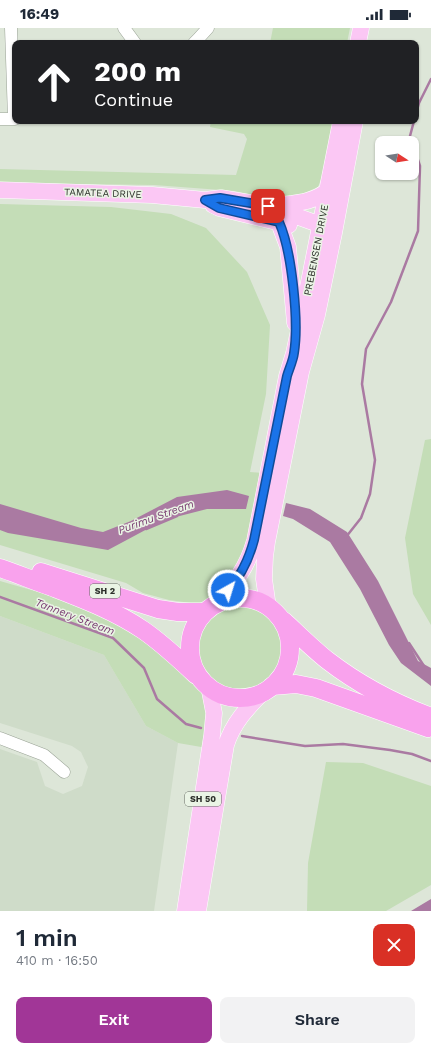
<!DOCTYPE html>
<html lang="en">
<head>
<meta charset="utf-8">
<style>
  :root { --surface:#fff; --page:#f2f2f3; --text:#1f2937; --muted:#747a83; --accent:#a13697 }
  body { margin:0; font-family:"Work Sans",sans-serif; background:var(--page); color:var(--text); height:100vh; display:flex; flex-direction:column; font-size:15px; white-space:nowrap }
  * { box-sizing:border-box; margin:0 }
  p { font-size:13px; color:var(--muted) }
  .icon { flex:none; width:22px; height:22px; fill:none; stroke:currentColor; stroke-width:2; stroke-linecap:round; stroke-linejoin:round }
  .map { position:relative; height:883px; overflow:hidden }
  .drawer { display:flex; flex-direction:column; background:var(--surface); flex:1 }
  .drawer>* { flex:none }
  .banner { position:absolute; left:12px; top:12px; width:407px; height:84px; border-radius:8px; box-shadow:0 1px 3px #0004; background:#202124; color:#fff; overflow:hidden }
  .needle { width:26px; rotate:102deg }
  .tools { position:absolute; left:375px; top:108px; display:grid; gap:8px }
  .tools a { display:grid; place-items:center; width:44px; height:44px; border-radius:8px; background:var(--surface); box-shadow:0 1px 3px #0004; font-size:20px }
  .pin { position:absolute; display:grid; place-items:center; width:34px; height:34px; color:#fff; margin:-17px; border-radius:8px; box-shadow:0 2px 6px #0006 }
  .me { position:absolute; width:44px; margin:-22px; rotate:39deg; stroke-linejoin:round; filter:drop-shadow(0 0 3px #0008) }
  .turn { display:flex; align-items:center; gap:14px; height:84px; padding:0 16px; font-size:18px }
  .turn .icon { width:52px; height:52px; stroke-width:2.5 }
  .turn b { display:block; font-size:28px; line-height:34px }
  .round { display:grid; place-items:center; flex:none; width:42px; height:42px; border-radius:8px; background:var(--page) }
  .head { display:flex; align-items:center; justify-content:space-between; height:68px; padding:0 16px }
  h1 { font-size:24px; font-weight:600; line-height:30px }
  .primary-button { display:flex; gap:8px; margin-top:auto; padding:8px 16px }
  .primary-button a { flex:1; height:46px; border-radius:8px; background:var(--accent); color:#fff; font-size:16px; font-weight:600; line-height:46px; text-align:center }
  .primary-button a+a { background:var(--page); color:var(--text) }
  .status { display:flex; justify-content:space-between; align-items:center; height:28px; padding:0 20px; background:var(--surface); direction:ltr }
  .status svg { height:11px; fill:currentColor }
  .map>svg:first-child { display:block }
  .built { fill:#cfdcc9 }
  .green { fill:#c4ddb7 }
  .water { fill:#aa7aa2 }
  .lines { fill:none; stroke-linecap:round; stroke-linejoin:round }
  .stream { stroke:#aa7aa2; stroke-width:2.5 }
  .minor-casing { stroke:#99a295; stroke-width:13 }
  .major-casing { stroke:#fff; stroke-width:17 }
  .highway-casing { stroke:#fff; stroke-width:19 }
  .minor { stroke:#fff; stroke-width:12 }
  .major { stroke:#fbc7f4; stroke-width:16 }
  .highway { stroke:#f9a2ed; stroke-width:18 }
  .route-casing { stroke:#114b97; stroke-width:10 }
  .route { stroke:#1a73e8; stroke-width:7 }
  .labels { text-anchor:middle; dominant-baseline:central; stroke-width:3; stroke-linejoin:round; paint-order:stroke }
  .shield { fill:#eaf4e5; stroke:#656a62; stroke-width:1 }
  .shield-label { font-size:9px; font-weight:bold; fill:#2c2f2a }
  .street-label { font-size:10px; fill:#2c2f2a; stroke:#eaf4e5 }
  .water-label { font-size:11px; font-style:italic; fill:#783b71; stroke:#eaf4e5 }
</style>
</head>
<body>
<div class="status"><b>16:49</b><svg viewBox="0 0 49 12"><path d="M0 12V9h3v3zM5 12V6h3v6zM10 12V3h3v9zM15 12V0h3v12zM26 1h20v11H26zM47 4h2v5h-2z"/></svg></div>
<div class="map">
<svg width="431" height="883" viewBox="0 0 431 883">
  <rect width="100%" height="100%" fill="#dde6d8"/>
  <path class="built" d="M0 588 104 627 146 698 178 715 154 883H0V721L37 734 45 758 63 766 82 758 88 739 81 724 72 718 0 695Z"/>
  <path class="green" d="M273 0H350L347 15H270Z
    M211 93H333L323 146 318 159 302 166 273 171 234 163 154 157 0 155V141L236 147 247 111 244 106 210 99Z
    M0 176 111 179 171 186 206 200 247 244 270 297 266 366 250 444 263 445 243 532 215 567 198 576 169 572 143 565 126 555 0 517Z
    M431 411V597L413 566 405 510 425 412Z
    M0 553 90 579 124 597 195 655 201 663 206 673 207 720 178 715 146 698 104 627 0 588Z
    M197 619a43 43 0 1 1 86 0a43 43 0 1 1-86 0Z
    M326 734 363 735 431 758V857L386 883H307L308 835Z"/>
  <path class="water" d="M227 462 249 468 246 481H207L164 492 108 522 8 505 0 502V476L81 500 103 504 131 493 177 469Z
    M286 475 310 481 347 504 378 553 418 633 431 640V658L401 635 389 617 360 561 330 514 293 491 283 488Z
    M431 871V883H411Z"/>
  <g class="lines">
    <path class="stream" d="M416 86 419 75 431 51
      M146 501 177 488
      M346 509 361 490 370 466 375 432 362 356 366 321 391 274 418 203 420 138 410 108 414 93
      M0 569 113 610 144 640 157 671 186 696 201 700
      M409 615 424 638
      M242 708 305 718 343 716 390 722 412 726 431 733"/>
    <defs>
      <path id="minor" d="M11 0 14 90
        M124 0 135 15
        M194 15 198 11 208 0
        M0 91H15
        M0 710 44 727 64 744"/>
      <path id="major" d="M358 15 361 0
        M0 162 152 167 205 172 221 170 268 178 321 197 323 199 324 206
        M213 177 219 180 289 197
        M272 178C291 175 313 176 328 162
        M279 195 288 219 295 295
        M216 575C235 555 247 540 255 512L287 348 294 325 305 274 341 93
        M268 579 264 551 265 529 267 514 301 344 317 287 334 205 355 93
        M185 883 212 707 214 685 209 659
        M198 883 226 717C233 695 247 680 263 664"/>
      <path id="highway" d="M0 540C18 546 34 553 52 559 83 571 115 583 143 602 162 615 179 631 196 647
        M41 544 158 581 178 584H204
        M190 620a50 50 0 1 1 100 0a50 50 0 1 1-100 0Z
        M284 593C298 606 312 620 327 632 358 656 394 675 431 689
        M272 658 296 656 316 660 428 700"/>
    </defs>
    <use href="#minor" class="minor-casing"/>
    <use href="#major" class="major-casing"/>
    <use href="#highway" class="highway-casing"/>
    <use href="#minor" class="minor"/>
    <use href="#major" class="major"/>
    <use href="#highway" class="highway"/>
  </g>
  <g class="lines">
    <defs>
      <path id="route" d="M228 562C242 547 249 531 254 512L287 348C289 341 293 333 294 325 299 294 292 223 279 194L219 180 205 172 220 170 268 178"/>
    </defs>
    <use href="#route" class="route-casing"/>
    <use href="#route" class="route"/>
  </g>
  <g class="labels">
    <g class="shield">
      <rect x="90" y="556" width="30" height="14" rx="3"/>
      <rect x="185" y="764" width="36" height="14" rx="3"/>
    </g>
    <g class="shield-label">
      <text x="105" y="563">SH 2</text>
      <text x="203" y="771">SH 50</text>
    </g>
    <g class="street-label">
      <text transform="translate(103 165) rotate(2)">TAMATEA DRIVE</text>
      <text transform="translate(316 222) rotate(-79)">PREBENSEN DRIVE</text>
    </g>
    <g class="water-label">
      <text transform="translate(156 489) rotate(-20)">Purimu Stream</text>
      <text transform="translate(75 589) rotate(21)">Tannery Stream</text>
    </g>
  </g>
</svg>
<div class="tools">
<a><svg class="needle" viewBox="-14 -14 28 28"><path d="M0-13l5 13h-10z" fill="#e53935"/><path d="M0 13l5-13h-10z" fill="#747a83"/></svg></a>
</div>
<div class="pin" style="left:268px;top:178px;background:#d93025"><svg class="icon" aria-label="arrive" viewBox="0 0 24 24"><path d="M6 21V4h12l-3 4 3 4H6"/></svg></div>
<svg class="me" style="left:228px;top:562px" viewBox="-20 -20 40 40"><circle r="17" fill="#1a73e8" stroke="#fff" stroke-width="3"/><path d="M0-11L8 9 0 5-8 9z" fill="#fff"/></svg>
<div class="banner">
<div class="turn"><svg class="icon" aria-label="ahead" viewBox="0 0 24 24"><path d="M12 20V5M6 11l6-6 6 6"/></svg><div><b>200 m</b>Continue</div></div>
</div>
</div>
<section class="drawer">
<div class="head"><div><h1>1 min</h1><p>410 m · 16:50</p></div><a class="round" style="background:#d93025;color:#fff"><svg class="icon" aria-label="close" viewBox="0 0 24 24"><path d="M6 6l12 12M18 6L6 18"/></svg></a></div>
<div class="primary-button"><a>Exit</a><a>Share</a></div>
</section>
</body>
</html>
